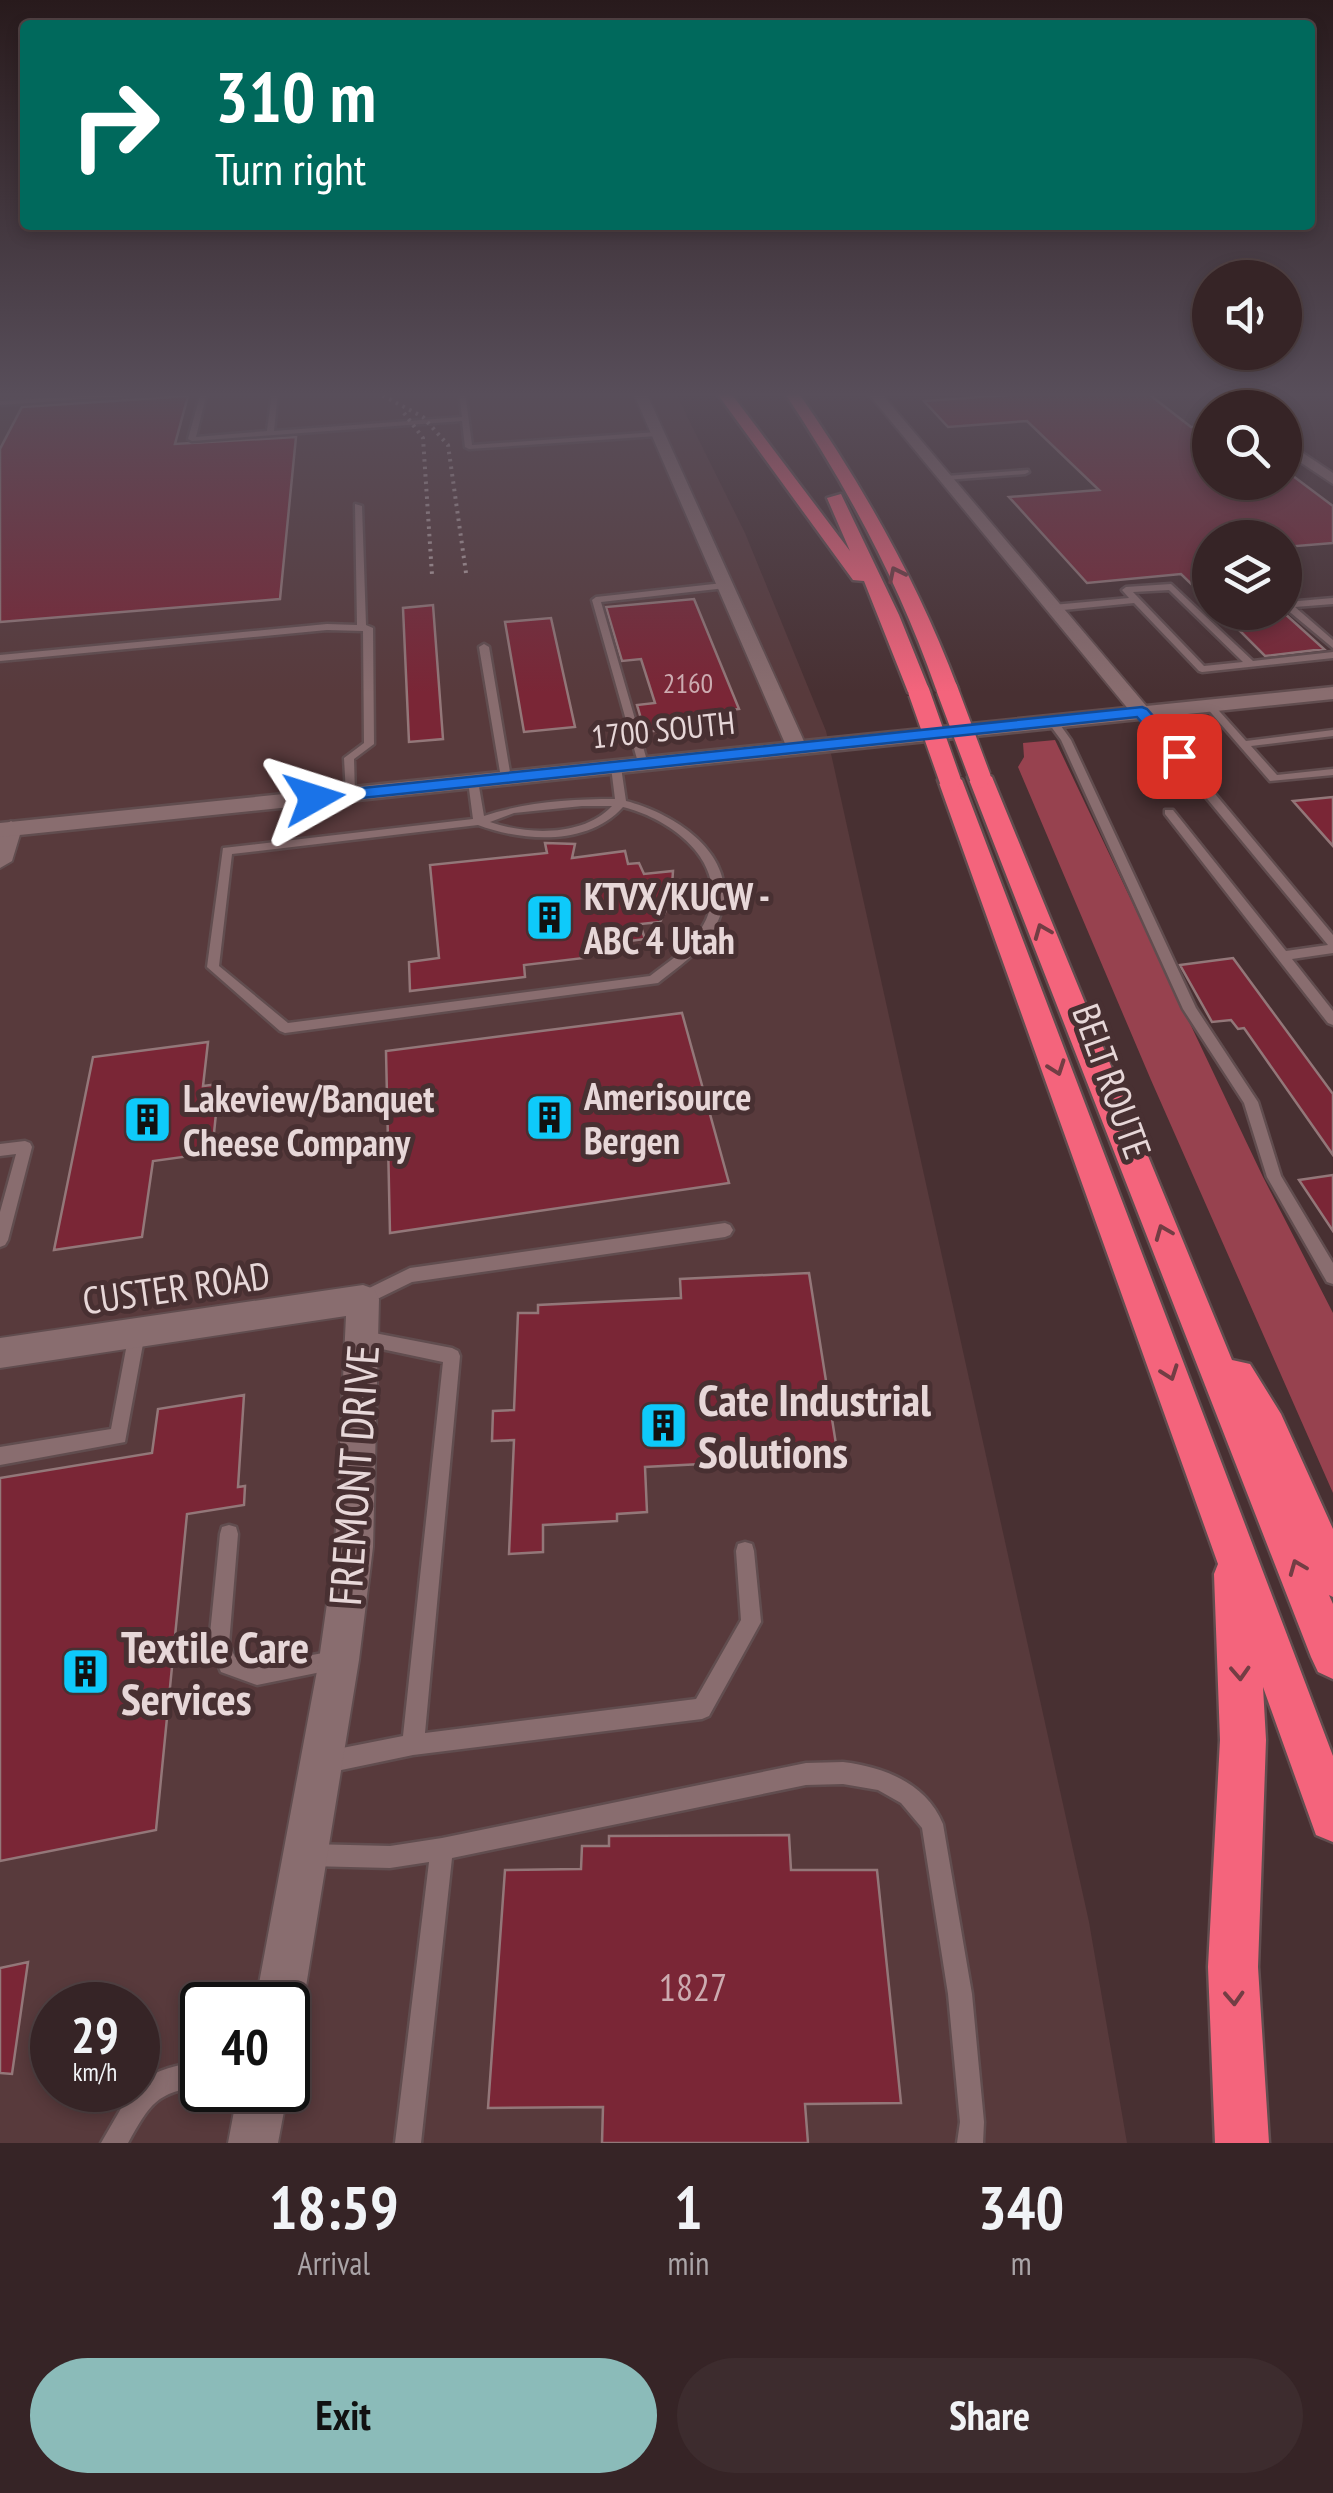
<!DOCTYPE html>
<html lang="en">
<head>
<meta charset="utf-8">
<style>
  :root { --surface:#362426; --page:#3d2c2e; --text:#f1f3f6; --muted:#aaa4a7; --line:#504143; --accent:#8bbbb9 }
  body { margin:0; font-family:"PT Sans Narrow",sans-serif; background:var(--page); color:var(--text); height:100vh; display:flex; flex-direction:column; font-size:38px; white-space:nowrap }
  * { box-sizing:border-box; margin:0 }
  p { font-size:32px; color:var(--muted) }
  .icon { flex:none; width:55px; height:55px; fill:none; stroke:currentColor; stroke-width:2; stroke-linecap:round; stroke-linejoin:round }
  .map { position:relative; height:2143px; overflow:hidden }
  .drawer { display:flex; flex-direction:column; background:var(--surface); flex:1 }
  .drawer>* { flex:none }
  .banner { position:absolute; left:20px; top:20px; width:1295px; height:210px; border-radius:10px; box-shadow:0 5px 15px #0003,0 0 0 2px var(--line); background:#00695c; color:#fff; overflow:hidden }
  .fabs { position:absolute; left:1192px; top:260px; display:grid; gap:20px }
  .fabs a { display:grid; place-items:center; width:110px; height:110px; border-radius:50%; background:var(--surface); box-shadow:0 5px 15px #0003,0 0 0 2px var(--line); font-size:50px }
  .speed { position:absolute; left:30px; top:1982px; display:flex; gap:20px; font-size:50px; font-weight:700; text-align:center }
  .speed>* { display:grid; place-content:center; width:130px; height:130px; border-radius:50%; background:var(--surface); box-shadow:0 5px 15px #0003,0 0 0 2px var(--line); line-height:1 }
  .speed small { font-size:25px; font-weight:400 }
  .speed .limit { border:5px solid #111; border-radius:15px; background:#fff; color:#111 }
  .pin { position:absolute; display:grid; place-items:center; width:85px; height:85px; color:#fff; margin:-42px; border-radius:20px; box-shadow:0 5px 15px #0006 }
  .me { position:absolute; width:110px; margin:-55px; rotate:84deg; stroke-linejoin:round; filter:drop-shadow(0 0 8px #0008) }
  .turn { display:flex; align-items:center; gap:35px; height:210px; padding:0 30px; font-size:45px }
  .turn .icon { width:130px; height:130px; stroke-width:2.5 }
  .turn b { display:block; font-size:70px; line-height:85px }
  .eta { display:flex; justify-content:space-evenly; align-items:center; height:170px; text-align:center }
  .eta b { font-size:60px; font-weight:600; line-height:70px }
  .action { display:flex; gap:20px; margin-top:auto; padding:20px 30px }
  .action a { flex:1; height:115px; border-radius:60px; background:var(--accent); color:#111; font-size:40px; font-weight:600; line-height:115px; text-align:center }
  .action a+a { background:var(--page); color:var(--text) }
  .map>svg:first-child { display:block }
  .built { fill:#583a3c; fill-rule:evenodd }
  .green { fill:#97424f }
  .building { fill:#7a2636; stroke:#937779; stroke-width:2.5 }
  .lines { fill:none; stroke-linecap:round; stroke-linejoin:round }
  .lane-casing { stroke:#614d4f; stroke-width:5 }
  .street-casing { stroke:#614d4f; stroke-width:4 }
  .secondary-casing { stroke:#614d4f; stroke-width:5 }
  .highway-casing { stroke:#614d4f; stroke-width:5 }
  .lane { fill:#896d6f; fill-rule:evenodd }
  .street { fill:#896d6f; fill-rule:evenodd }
  .secondary { fill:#896d6f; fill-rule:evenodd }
  .highway { fill:#f4647c; fill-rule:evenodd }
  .rail { stroke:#b6a3a4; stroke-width:4; stroke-dasharray:2.5 5; stroke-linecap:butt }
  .highway-bridge-casing { stroke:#614d4f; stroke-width:25; stroke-linecap:butt }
  .highway-bridge { stroke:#f4647c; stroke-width:21 }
  .oneway { stroke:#733d44 }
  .route { fill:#1a73e8; stroke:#114b97; stroke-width:2.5 }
  .labels { text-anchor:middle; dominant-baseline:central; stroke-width:10; stroke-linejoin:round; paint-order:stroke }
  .far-number-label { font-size:28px; fill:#ccabb0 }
  .far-street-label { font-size:32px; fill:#e7d7d8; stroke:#483032 }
  .poi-label { font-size:38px; font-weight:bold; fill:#e7d7d8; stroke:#483032; text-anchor:start }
  .street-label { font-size:38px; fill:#e7d7d8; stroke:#483032 }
  .near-number-label { font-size:38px; fill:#ccabb0 }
  .near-poi-label { font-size:45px; font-weight:bold; fill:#e7d7d8; stroke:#483032; text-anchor:start }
  .near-street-label { font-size:45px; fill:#e7d7d8; stroke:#483032 }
</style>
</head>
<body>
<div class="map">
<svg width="1333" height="2143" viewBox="0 0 1333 2143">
  <rect width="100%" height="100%" fill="#483032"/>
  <path class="built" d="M0 392H675L745 533 826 731 1089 1922 1127 2143H0ZM52 2005H138V2090H52ZM202 2005H288V2090H202Z"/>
  <path class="green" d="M1055 740 1263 1177 1333 1313V1493L1151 1080 1018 767 1024 757 1023 743Z"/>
  <path class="building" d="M1008 392H1146L1191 427 1210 426V482H1285V470L1333 506V543L1285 547V538H1210V602L1181 574 1087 583 1009 497 1099 490 1027 421 948 427 924 401 1010 395Z
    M188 396 175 444 296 437 280 599 0 622V449L22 407Z
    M694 599 739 709 714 712 719 724 645 732 637 705 655 703 641 659 622 661 606 607Z
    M433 605 443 739 409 742 403 608Z
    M1221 612H1283L1324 649 1265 656Z
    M551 618 575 727 524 732 505 622Z
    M1333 797V846L1293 801Z
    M545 843 575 844 572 858 625 851 628 864 639 863 644 874 673 871 671 901 660 922 640 924 645 939 583 947 584 958 524 965 525 977 410 991 409 962 439 958 430 865 547 853Z
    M1233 958 1333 1094V1155L1244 1028 1238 1029 1231 1020 1212 1022 1180 965Z
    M682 1013 729 1183 390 1233 386 1051Z
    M208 1042 203 1086 219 1084 212 1153 153 1161 142 1237 54 1250 93 1057Z
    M1333 1175V1231L1299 1180Z
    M809 1273 838 1457 645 1467 647 1512 617 1514V1521L543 1525V1552L509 1554 514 1440 492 1441 493 1411 514 1410 518 1313H538V1305L681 1298 680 1279Z
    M244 1395 238 1487 245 1486 244 1505 187 1514 156 1830 0 1861V1478L152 1453 158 1409Z
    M789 1835 791 1870H877L901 2103 805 2104 808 2143H602L603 2107 488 2108 505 1870 581 1869 582 1846H609V1836Z
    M28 1962 12 2074 0 2073V1968Z"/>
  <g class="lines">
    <defs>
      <path id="lane" d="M147 392H185L0 405V401Z
        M201 392H207L196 437 267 431 272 392H278L274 431 462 417 459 392H465L472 445 657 432 660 434 657 436 469 449 465 447 462 421 192 441 188 439Z
        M1028 470 1029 472 1025 474 946 480 942 478 946 476Z
        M355 504 362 506 366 625 373 628 374 744 354 759 355 796 351 797 346 794 344 758 364 743 363 631 327 630 0 661V655L327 624 357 625Z
        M723 583 726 584V588L601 602 648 764 643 767 639 766 592 600 596 597Z
        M1171 584 1253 661 1333 652V658L1202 672 1199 671 1134 603 1053 611 1049 608 1053 605 1129 598 1122 590 1126 587ZM1169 590 1243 662 1204 666 1133 592Z
        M1333 598V604L1295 607 1333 640V648L1285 608 1287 602Z
        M484 644 489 647 511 778 506 781 501 778 479 647Z
        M1209 702 1212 703 1246 741 1333 730V736L1251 746 1277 775 1333 769V775L1270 781 1206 707V703Z
        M1141 709 1145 710 1333 935V953L1292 959 1333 1011V1025L1328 1023 1165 814V810H1173L1286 951 1328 945 1137 714 1136 712Z
        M1052 718 1056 719 1071 740 1196 1008 1258 1102 1281 1176 1333 1263V1284L1327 1282 1267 1177 1244 1103 1183 1009 1061 740 1047 721Z
        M616 764 621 767 626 801C681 815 751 864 714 929 701 952 678 967 658 983L285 1033 280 1031 207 967 223 848 473 819 468 781 473 778 478 781 484 816C525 802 571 799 615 799L611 767ZM582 806H612C583 837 527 835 490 822L514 813ZM623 807C676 820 738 870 701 929 689 949 668 962 650 976L288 1023 219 966 232 854 478 825C524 842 588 846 623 807Z
        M25 1141 30 1143 32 1147 8 1240 5 1245 0 1247V1212L16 1154 0 1156V1144Z
        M725 1223 730 1225 733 1230 730 1235 725 1237 412 1282 363 1306 357 1304 355 1299 357 1294 410 1268Z
        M137 1326 143 1328 145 1333 125 1442 0 1465V1447L111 1429 129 1333 131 1328Z
        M364 1331 452 1348 458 1351 460 1356 425 1733 696 1699 741 1620 736 1551 738 1544 745 1542 752 1544 754 1551 761 1622 709 1716 702 1719 413 1755 327 1773 320 1769 316 1762 320 1755 327 1751 403 1736 443 1362 358 1344 356 1339 358 1334Z
        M229 1525 236 1527 238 1534 229 1644 235 1657 257 1665 334 1651 341 1654 344 1661 341 1668 257 1685 221 1672 209 1644 220 1534 222 1527Z
        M843 1762C884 1767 926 1783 943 1824L972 1994 984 2122 983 2143H957L960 2122 948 1994 922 1828 901 1803 878 1790 843 1784 806 1785 452 1858 421 2143H395L429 1862 390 1868 309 1866 301 1863 298 1855 301 1847 309 1844 390 1846 442 1838 806 1763Z
        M202 2062V2086C156 2092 150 2104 128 2143H101L130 2093 133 2090H138V2084C157 2069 178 2064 202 2062Z"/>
      <path id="street" d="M633 392H646L807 748 804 752H790L787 748Z
        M867 392H880L1148 708V716H1134Z
        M1206 392H1221L1239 408H1224Z
        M1285 441 1333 473V484L1285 452Z
        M11 821 22 828 12 861 0 868V828Z
        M363 1285 374 1289 379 1299 373 1547 359 1660 303 2005 296 2022 288 2025V2005H255L319 1660 335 1547 346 1316 0 1368V1338Z
        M238 2090H288L278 2143H228Z"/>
      <path id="secondary" d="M1333 687V699L0 837V823Z"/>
      <path id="highway" d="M716 392H730L850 551 827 498 841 494 899 615 930 692 926 696 919 698 908 692 864 581 853 580Z
        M784 392H798C863 486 918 582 958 689L954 693H940L936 689C899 583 847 486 784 392Z
        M980 770 992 777 1232 1360 1250 1364 1281 1414 1333 1529V1597L1329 1595 1333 1604V1679L1318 1672 1311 1657 968 777Z
        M950 773 962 780 1333 1756V1842L1316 1835 1263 1687 1266 1740 1258 1967 1269 2143H1215L1208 1967 1220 1740 1214 1574 1218 1564 938 780Z"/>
    </defs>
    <use href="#lane" class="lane-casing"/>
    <use href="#street" class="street-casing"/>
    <use href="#secondary" class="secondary-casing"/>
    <use href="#highway" class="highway-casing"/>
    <use href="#lane" class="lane"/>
    <use href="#street" class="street"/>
    <use href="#secondary" class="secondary"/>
    <use href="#highway" class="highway"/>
    <path class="rail" d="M376 392 423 417 448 445 466 573
      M404 413 423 438 432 575"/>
    <defs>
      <path id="highway-bridge" d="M947 689 980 777
        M919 692 950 780"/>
    </defs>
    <use href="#highway-bridge" class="highway-bridge-casing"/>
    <use href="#highway-bridge" class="highway-bridge"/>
  </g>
  <defs><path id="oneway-chevron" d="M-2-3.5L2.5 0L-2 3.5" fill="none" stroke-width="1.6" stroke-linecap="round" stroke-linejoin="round" transform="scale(2.5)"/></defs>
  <g class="oneway">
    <use href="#oneway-chevron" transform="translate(896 574) rotate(-116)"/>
    <use href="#oneway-chevron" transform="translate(1042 931) rotate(-112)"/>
    <use href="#oneway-chevron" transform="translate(1057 1068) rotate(70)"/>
    <use href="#oneway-chevron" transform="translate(1163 1232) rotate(-112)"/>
    <use href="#oneway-chevron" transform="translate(1170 1373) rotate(70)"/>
    <use href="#oneway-chevron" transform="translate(1297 1567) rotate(-112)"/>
    <use href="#oneway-chevron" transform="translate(1240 1673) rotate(87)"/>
    <use href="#oneway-chevron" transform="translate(1234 1998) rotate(87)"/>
  </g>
  <linearGradient id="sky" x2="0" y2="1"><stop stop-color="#281a1c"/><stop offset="0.57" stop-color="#584e5a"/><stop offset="1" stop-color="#584e5a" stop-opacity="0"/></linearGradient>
  <rect width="1333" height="692" fill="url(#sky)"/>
  <path class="route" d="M1142 707 1147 709 1185 752V759H1173L1137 717 314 803 305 798 314 793Z"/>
  <defs>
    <symbol id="building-square" viewBox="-11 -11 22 22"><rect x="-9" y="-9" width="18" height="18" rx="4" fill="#0ecafa" stroke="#483032"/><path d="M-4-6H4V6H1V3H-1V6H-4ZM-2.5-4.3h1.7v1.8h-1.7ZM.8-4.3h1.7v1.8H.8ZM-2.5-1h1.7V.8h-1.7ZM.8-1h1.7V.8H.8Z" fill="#111"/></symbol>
  </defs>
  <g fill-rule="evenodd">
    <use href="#building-square" x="522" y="890" width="55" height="55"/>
    <use href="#building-square" x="522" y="1090" width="55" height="55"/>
    <use href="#building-square" x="120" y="1092" width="55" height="55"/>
    <use href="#building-square" x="636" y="1398" width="55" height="55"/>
    <use href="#building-square" x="58" y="1644" width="55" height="55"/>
  </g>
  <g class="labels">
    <g class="far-number-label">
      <text x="688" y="682">2160</text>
    </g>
    <g class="far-street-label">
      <text transform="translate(663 729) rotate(-6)">1700 SOUTH</text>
    </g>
    <g class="poi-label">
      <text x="584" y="895">KTVX/KUCW -<tspan x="584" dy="44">ABC 4 Utah</tspan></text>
      <text x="584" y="1095">Amerisource<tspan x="584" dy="44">Bergen</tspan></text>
      <text x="183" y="1097">Lakeview/Banquet<tspan x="183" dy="44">Cheese Company</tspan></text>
    </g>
    <g class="street-label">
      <text transform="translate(1113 1081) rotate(70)">BELT ROUTE</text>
      <text transform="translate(176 1287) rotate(-8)">CUSTER ROAD</text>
    </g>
    <g class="near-number-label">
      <text x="693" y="1986">1827</text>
    </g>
    <g class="near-poi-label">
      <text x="698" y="1399">Cate Industrial<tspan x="698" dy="52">Solutions</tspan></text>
      <text x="121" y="1646">Textile Care<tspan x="121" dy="52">Services</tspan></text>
    </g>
    <g class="near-street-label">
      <text transform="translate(353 1475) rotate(-86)">FREMONT DRIVE</text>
    </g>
  </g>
</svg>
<div class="fabs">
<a><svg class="icon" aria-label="sound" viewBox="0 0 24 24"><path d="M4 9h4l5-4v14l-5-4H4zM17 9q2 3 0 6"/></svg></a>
<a><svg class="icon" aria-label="search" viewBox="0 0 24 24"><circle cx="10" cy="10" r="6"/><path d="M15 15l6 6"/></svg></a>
<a><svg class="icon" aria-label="layers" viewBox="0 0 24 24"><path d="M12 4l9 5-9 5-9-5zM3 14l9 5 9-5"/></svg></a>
</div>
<div class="speed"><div>29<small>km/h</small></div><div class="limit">40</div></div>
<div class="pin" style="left:1179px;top:756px;background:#d93025"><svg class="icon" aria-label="arrive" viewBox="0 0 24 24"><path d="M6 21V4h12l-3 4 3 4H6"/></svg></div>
<svg class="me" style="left:314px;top:798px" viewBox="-20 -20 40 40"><path d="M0-17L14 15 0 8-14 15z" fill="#1a73e8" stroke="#fff" stroke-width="4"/></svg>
<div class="banner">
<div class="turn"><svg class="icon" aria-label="right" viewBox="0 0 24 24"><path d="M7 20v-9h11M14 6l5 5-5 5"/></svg><div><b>310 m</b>Turn right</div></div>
</div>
</div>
<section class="drawer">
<div class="eta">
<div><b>18:59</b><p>Arrival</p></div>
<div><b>1</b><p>min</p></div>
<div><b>340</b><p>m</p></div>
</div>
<div class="action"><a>Exit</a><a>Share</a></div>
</section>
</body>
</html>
